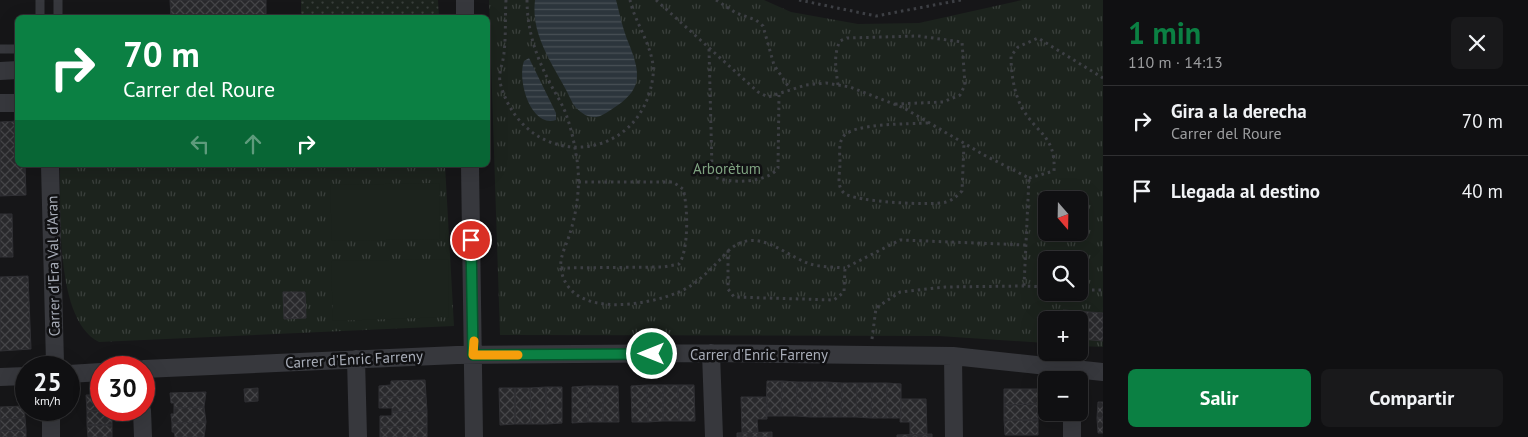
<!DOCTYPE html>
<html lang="es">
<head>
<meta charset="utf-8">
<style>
  :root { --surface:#101012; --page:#19191b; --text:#f1f3f6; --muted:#9c9d9f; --line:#303032; --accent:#0b8043 }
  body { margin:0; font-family:"PT Sans",sans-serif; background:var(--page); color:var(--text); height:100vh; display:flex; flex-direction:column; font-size:19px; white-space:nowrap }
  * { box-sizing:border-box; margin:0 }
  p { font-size:16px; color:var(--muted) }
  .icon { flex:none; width:28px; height:28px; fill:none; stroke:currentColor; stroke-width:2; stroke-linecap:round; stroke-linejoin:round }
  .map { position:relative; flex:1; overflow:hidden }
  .details { display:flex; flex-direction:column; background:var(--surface); width:425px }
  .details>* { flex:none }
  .top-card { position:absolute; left:15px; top:15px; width:475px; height:152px; border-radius:8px; box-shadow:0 5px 20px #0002,0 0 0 1px var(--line); background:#0b8043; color:#fff; overflow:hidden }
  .needle { width:32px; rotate:160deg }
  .controls { position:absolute; left:1038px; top:191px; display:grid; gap:10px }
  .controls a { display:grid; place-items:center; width:50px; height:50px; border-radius:8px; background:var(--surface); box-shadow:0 5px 20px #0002,0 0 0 1px var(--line); font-size:25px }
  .speed { position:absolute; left:15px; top:356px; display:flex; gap:10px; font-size:25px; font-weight:700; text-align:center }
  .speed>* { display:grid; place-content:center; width:65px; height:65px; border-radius:50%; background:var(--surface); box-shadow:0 5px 20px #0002,0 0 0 1px var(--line); line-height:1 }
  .speed small { font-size:12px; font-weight:400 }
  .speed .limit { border:8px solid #d22; background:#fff; color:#111 }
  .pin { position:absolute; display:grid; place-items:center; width:42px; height:42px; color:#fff; margin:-21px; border:2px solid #fff; border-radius:50%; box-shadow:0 1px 5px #0007 }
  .me { position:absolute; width:55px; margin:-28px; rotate:270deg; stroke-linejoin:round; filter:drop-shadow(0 0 4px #0008) }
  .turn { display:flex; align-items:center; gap:18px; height:105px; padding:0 25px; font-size:22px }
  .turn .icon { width:65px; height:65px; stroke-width:2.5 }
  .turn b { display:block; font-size:35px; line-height:42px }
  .lanes { display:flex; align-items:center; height:48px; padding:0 25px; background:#0003; justify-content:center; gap:25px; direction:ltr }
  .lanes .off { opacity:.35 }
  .round { display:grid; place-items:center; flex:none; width:52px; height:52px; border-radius:8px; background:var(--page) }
  .head { display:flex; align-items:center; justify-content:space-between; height:85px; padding:0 25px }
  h1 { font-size:30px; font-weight:700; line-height:38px; color:var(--accent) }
  .primary-button { display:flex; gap:10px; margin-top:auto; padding:10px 25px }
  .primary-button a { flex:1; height:58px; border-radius:8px; background:var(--accent); color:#fff; font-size:20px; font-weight:700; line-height:58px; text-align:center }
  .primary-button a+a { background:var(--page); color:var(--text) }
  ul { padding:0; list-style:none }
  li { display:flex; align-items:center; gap:15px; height:70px; padding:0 25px; border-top:1px solid var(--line) }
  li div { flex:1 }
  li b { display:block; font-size:19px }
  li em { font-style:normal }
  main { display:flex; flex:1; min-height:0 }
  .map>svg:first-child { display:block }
  .grass { fill:url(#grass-dots) }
  .park { fill:url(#park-tufts); fill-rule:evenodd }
  .pitch { fill:#1c231d }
  .water { fill:url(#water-rules) }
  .building { fill:url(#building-cross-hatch); stroke:#303034 }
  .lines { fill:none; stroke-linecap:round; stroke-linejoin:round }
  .path { stroke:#3d3f44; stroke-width:3; stroke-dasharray:2.5 4; stroke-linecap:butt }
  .service { stroke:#37383d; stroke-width:9 }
  .minor { stroke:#37383d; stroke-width:18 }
  .route-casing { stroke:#07532c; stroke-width:12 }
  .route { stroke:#0b8043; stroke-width:9 }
  .slow { stroke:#f59e0b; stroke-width:9 }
  .labels { text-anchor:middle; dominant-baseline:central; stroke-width:5; stroke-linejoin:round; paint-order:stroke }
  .park-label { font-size:15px; fill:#7fa381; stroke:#111113 }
  .street-label { font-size:15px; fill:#a8adb8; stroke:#111113 }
</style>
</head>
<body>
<main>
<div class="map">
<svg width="1103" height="437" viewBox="0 0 1103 437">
  <defs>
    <pattern id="grass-dots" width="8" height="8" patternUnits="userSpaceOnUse" patternTransform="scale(1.25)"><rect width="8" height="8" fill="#1c231d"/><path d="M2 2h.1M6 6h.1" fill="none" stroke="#3a403c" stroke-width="1.8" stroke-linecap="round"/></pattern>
    <pattern id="park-tufts" width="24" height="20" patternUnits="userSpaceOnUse" patternTransform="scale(1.25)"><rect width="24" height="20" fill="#1c231d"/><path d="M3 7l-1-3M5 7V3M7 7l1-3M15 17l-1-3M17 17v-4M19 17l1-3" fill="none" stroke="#3a403c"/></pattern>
    <pattern id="water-rules" width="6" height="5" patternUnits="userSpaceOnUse" patternTransform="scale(1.25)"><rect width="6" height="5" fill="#2c353c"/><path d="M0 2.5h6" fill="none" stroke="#485056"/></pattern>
    <pattern id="building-cross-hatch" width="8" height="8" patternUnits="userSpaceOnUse" patternTransform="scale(1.25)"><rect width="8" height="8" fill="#29292c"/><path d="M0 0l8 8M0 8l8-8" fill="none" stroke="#454548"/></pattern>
  </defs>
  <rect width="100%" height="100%" fill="#161618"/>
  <path class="grass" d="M301 0H438L439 17H301Z"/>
  <path class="park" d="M489 0H764L791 12 858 24 919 23 1022 0H1103V347L1079 346V320H1046V343L939 336 500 335ZM1046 200H1079V232H1046ZM1046 260H1079V292H1046Z
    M60 165H445L454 326 99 342C54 320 61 209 60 165Z"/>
  <path class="pitch" d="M439 183 440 239 332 241 330 185Z
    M448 259 449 317 333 321 331 261Z"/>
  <path class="water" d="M535 0H616C620 15 623 30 629 44 644 81 639 93 606 113 592 122 582 115 573 104 558 70 530 39 535 0Z
    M529 58 556 113V120C530 128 517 79 524 61Z"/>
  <path class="building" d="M170 0H266V18H171Z
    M18 121V165H25L26 195 0 196V122Z
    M0 214H12L13 257H0Z
    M28 276 31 349 0 351V277Z
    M283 292H305L306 318 284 319Z
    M1063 310 1103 313V341L1079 339V320H1062Z
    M425 380 426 396 379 397V386L391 385V381Z
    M767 381H782L781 416H766Z
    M782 381 797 382 796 416H781Z
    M797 382H812L811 417 796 416Z
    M812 382H827L826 417H811Z
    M827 382 842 383 841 417H826Z
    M842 383H857L856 417H841Z
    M857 383H872L871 418 856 417Z
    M872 383H887L886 418H871Z
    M887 383 901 384V418H886Z
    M647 385 648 422H632L631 386Z
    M647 385H663V421L648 422Z
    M663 385H678L679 421H663Z
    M678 385H694L695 421H679Z
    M587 386 588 422 572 423V387Z
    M587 386H603V422H588Z
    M603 386H618L619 422H603Z
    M546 387V424H531L530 388Z
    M546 387H562V423L546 424Z
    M258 388V401L245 402 244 389Z
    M499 388H515V424L500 425Z
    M515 388H530L531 424H515Z
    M1004 389H1038V404L1004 405Z
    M206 392 204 407 174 408V403H171L170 393Z
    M86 395H101V410H112L87 411Z
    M426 396 427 411 392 412V408H379V397Z
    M741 397H767V419H757L758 432 742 433Z
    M901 399H926L927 435H910V422H900Z
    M1098 402H1103V418H1097Z
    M1038 404V420H1004V405Z
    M24 406 25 418 0 419V407Z
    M204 407 206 422 172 423 171 414H174V408Z
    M112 410V425H87V411Z
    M427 411V426L380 427V416H392V412Z
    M25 418 26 430 0 431V419Z
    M1097 418H1103V433H1098Z
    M1004 420H1038V435H1005Z
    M206 422 204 437H175L174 432H172V423Z
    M87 425H112V437H88Z
    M427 426V437H380V427Z
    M26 430V437H0V431Z
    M772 432V437H737V433Z
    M932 434V437H897V435Z"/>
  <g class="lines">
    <path class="path" d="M506 0C505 18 506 36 504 53 503 65 497 74 501 86 527 173 642 165 653 76 656 50 635 24 630 0
      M527 0C527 32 537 59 552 87 557 96 564 107 567 117 571 128 574 142 576 154 581 179 578 208 570 233 567 244 559 257 561 269 569 319 646 306 679 292 698 284 714 266 728 251V289L734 297 834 300 844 292 845 268 900 240 1026 245
      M656 0 758 92 768 97 806 85 826 83 850 87 904 108 984 155 1029 178 1024 286 1046 287
      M716 0 736 13 756 20 763 26 774 65 790 89
      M799 0 876 16 961 0
      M709 49 712 169 715 177C730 184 768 183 778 168L779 95
      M838 85C836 70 833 55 840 41L847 38 918 36 962 42 965 85 960 95 943 102 895 104
      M928 123C911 124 851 123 843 137 838 144 840 155 840 163 840 173 836 186 844 193 854 202 932 206 946 202 953 200 957 196 962 191L964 144
      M1029 178 1054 171C1056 136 1037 134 1022 108 1014 93 1011 73 1011 56L1018 47 1038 38 1103 78
      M728 251C756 225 782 254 810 264 820 267 834 267 845 268
      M561 268 664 267 679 264C689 250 688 206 683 189L673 182H578
      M1079 290H1103
      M1072 299 1073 292
      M872 339 876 308 900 292 945 287 1024 286
      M113 361 129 360"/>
    <path class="service" d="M40 0V18
      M58 18V0
      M0 49H18"/>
    <path class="minor" d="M465 0V18
      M0 71 18 70
      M0 103H18
      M50 165 55 363 54 368
      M470 165 474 437
      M711 353 714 437
      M953 356 954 437
      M356 359 358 437
      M144 369 457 355 711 353 953 356 1103 372
      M69 374 101 372
      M0 377 26 376
      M51 410V437
      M142 410 143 437
      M1072 412V437"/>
  </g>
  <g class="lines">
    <defs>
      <path id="route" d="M471 240 473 355 652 354"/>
    </defs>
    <use href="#route" class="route-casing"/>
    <use href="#route" class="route"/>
    <path class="slow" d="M474 341 473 355H518"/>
  </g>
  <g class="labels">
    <g class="park-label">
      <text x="727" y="168">Arborètum</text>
    </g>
    <g class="street-label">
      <text transform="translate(53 266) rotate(-91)">Carrer d'Era Val d'Aran</text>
      <text x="759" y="354">Carrer d'Enric Farreny</text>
      <text transform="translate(354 359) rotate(-3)">Carrer d'Enric Farreny</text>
    </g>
  </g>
</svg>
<div class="controls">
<a><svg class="needle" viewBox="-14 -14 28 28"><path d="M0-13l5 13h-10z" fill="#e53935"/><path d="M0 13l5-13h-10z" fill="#9c9d9f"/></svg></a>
<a><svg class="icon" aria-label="search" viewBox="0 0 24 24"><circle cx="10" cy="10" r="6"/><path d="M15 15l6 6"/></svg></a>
<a>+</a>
<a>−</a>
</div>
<div class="speed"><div>25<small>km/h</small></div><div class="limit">30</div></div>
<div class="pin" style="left:471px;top:240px;background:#d93025"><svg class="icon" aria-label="arrive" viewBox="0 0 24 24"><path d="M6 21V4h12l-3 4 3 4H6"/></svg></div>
<svg class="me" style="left:652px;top:354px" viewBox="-20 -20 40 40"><circle r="17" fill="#0b8043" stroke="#fff" stroke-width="3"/><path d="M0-11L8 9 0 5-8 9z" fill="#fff"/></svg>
<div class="top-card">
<div class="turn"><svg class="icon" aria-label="right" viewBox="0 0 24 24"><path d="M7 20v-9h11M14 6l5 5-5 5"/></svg><div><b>70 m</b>Carrer del Roure</div></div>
<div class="lanes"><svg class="icon off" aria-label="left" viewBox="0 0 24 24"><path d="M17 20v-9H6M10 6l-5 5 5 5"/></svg><svg class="icon off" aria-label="ahead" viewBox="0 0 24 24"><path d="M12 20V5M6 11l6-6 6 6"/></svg><svg class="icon" aria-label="right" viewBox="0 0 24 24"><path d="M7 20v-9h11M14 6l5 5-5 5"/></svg></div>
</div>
</div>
<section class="details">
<div class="head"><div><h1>1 min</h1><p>110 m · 14:13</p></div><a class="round"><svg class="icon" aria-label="close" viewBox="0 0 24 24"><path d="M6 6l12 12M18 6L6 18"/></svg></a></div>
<ul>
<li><svg class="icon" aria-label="right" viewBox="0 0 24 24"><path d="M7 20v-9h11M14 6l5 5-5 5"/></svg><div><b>Gira a la derecha</b><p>Carrer del Roure</p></div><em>70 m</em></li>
<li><svg class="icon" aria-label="arrive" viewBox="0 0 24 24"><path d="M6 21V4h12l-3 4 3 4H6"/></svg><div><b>Llegada al destino</b></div><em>40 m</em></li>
</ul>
<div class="primary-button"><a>Salir</a><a>Compartir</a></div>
</section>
</main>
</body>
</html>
